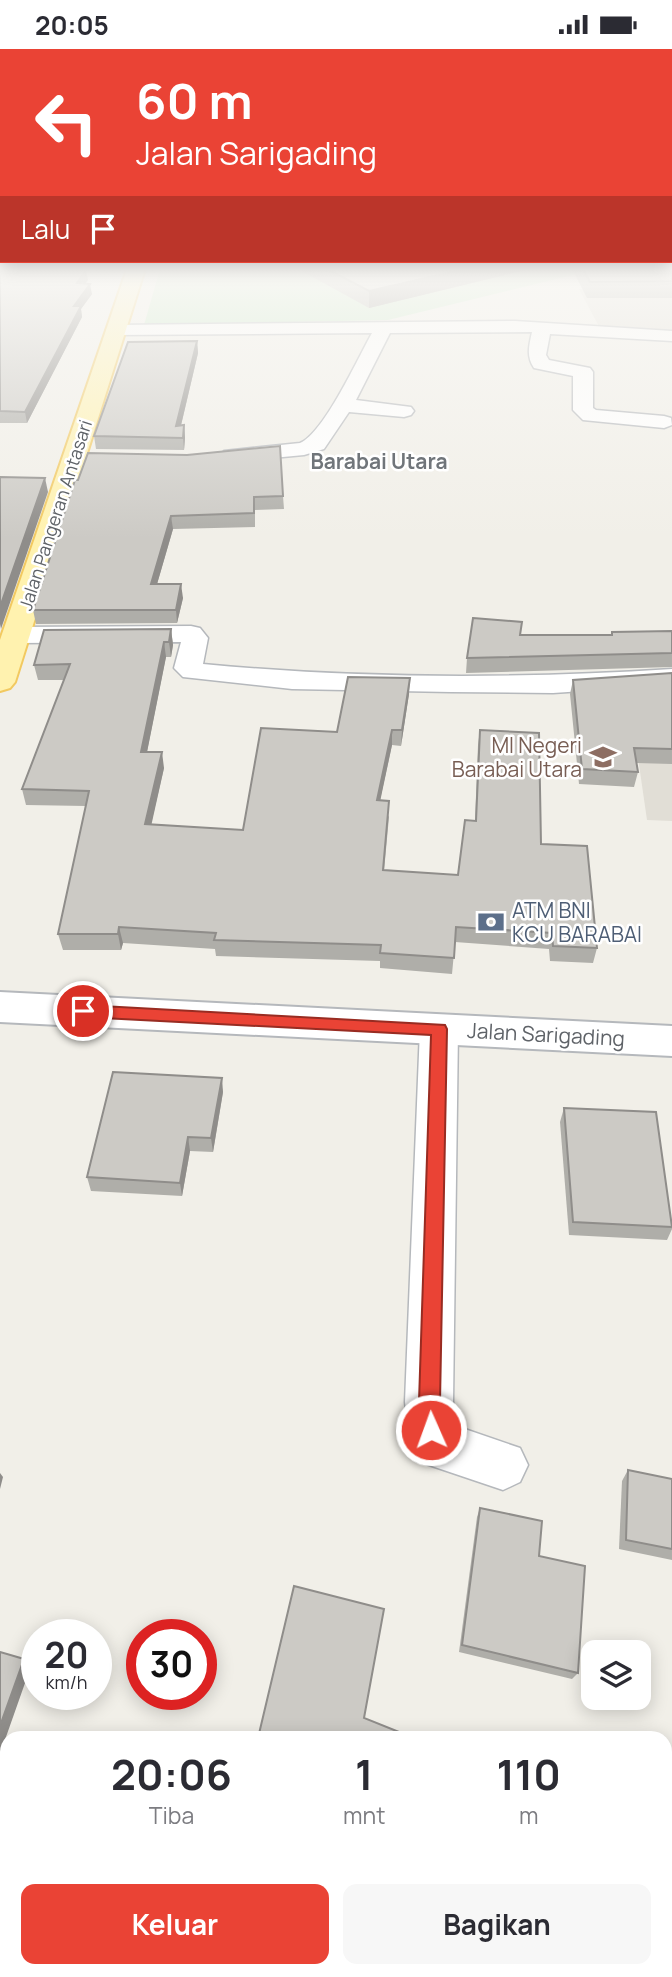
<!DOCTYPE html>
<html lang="id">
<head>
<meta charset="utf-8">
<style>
	:root { --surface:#fff; --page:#f7f7f7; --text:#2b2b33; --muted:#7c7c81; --accent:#ea4335 }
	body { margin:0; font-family:Manrope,sans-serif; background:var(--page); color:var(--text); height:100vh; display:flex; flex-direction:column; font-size:26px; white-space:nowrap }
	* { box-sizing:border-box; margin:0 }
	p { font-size:23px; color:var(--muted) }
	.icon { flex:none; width:38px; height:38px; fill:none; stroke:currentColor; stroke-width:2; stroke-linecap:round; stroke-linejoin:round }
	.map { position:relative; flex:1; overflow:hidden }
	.details { position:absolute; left:0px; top:1682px; width:672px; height:247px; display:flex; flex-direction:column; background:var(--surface); border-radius:21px 21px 0 0; box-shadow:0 4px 18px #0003 }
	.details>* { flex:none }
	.banner { position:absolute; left:0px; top:0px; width:672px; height:214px; box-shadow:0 4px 18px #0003; background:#ea4335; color:#fff; overflow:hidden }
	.buttons { position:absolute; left:581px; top:1591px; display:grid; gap:14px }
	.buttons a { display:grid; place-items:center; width:70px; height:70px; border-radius:14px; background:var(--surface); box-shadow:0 4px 18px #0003; font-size:35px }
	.speed { position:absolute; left:21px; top:1570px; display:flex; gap:14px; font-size:35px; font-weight:700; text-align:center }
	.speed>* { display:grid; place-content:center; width:91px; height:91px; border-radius:50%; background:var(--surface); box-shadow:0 4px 18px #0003; line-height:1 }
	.speed small { font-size:18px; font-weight:400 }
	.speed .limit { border:10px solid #d22; background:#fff; color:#111 }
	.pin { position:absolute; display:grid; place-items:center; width:60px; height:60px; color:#fff; margin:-30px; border:4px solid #fff; border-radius:50%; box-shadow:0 2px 7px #0007 }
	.me { position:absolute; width:77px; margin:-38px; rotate:358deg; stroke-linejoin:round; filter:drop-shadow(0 0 5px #0008) }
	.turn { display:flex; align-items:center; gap:24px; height:147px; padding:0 21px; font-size:32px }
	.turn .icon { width:91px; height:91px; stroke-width:2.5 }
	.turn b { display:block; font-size:49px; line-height:60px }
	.then { display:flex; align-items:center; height:66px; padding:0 21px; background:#0003; gap:14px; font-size:26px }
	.eta { display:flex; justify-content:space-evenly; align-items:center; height:119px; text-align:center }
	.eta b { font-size:42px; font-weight:700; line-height:49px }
	.primary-button { display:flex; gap:14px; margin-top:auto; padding:14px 21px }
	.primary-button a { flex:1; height:80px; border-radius:14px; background:var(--accent); color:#fff; font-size:28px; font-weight:700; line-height:80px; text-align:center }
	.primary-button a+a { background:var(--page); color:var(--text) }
	.status { display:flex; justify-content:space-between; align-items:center; height:49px; padding:0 35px; background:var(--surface); direction:ltr }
	.status svg { height:19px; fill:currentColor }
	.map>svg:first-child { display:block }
	.education { fill:#e1ded6 }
	.green { fill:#c5e8c5 }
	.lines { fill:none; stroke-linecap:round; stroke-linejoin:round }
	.minor-casing { stroke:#b5b8bc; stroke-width:3 }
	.tertiary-casing { stroke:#b5b8bc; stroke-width:4 }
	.primary-casing { stroke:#f2c960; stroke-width:4 }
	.minor { fill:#fff; fill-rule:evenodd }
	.tertiary { fill:#fff; fill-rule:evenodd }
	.primary { fill:#fff2af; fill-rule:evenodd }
	.wall { fill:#afaea9 }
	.shaded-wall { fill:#8f8d8a }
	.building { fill:#cccac5; stroke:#8f8d8a; stroke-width:2 }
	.route { fill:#ea4335; stroke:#982c22; stroke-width:2 }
	.labels { text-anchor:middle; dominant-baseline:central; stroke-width:5; stroke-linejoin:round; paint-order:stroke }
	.far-street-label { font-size:18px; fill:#5f6368; stroke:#fff }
	.far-quarter-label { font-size:21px; font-weight:bold; fill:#70757a; stroke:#fff }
	.education-label { font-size:21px; fill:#785e54; stroke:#fff; text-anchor:end }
	.service-label { font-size:21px; fill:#4e5e75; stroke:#fff; text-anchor:start }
	.street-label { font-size:21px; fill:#5f6368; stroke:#fff }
</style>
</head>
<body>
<div class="status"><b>20:05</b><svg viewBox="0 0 49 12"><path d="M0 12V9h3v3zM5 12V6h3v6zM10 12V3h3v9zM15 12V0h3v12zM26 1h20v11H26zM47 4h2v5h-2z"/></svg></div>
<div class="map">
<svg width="672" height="1928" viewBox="0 0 672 1928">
	<rect width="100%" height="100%" fill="#f1efe8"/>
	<g class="education">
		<polygon points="672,220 672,286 602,283 579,240 611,240"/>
		<polygon points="634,681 672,682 672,772 647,771"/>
	</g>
	<polygon class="green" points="160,220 578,220 577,225 388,271 144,276"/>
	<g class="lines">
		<defs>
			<g id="minor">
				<path d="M 515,272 L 672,282 L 672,292 L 550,285 L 546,306 L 549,311 L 590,319 L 593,323 L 593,359 L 596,361 L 664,367 L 671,369 L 672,376 L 664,379 L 583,371 L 573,361 L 573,327 L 534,319 C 526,307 529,297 532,283 L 390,284 L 356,351 L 411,358 L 414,362 L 411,366 L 404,368 L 349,363 L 324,400 L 304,406 L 232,413 L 224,412 L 221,407 L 224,402 L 300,394 C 324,384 358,309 372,284 L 115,286 L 106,281 L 115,276 Z"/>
				<path d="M 191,577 L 200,579 L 208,589 L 203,615 C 359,630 516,630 672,620 L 672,636 L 553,644 L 451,643 L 292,640 L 183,628 L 174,619 L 181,593 L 15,594 L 6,592 L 2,586 L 6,580 L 15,578 Z"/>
				<polygon points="439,966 452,970 458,980 453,1353 456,1377 520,1399 528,1416 520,1433 503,1441 417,1412 410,1395 405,1353 420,980 426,970"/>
			</g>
			<polygon id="tertiary" points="0,943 672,977 672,1007 0,973"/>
			<polygon id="primary" points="127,220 145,220 15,633 10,639 0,642 0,591"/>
		</defs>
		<use href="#minor" class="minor-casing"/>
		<use href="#tertiary" class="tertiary-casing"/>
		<use href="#primary" class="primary-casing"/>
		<use href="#minor" class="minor"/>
		<use href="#tertiary" class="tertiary"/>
		<use href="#primary" class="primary"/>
	</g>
	<g class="wall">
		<polygon points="0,220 88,231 85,234 92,245 81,260 82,268 27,374 0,374"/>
		<polygon points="298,220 530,220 369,259"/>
		<polygon points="572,220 672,220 672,249 587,249"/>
		<polygon points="197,292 198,304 181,376 184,376 185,389 184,401 96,400 94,387"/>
		<polygon points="187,406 283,447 284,460 255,461 255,478 173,480 157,535 183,549 177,574 36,575 33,561 78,431"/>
		<polygon points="171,580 173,596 171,608 166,608 147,703 164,719 151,775 243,781 337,683 409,645 401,697 392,696 380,751 389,768 384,822 458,826 475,772 478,696 480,681 597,899 593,914 550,912 549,900 455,893 452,925 380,919 380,912 216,907 215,900 123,894 121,901 63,901 58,885 86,757 26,756 22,740 64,631 38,631 34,616"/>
		<polygon points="672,582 672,618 466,624 467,609 611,586 612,583"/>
		<polygon points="672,624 672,715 636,714 638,723 634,738 579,735 570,645 573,631"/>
		<polygon points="223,1043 213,1103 190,1102 182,1147 91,1142 87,1128"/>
		<polygon points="564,1059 672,1172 672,1180 667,1191 569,1186 560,1073"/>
		<polygon points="628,1421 672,1430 672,1511 619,1500 622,1432"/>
		<polygon points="480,1459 539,1507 578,1624 572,1630 459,1603 477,1468"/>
	</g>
	<g class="shaded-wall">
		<polygon points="465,220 530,220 369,259 369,242"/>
		<polygon points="86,221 88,231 79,244 77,234"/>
		<polygon points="90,235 92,245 81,260 82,268 27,374 25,363 74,257"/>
		<polygon points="197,292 198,304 178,389 176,377"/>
		<polygon points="184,376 185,389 184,401 183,389"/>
		<polygon points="45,429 48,443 1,580 0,575 0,558"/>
		<polygon points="171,467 173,480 153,549 151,535"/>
		<polygon points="181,535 183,549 177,574 176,561"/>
		<polygon points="171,580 173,596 171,608 169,593"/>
		<polygon points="164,593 166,608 144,718 141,703"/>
		<polygon points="410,629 409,645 401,697 402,681"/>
		<polygon points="392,681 392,696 377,767 377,751"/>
		<polygon points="162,703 164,719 148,791 145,775"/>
		<polygon points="119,878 123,894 121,901 118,885"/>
		<polygon points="222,1029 223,1043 213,1103 211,1089"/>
		<polygon points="188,1088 190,1102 182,1147 180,1134"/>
		<polygon points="0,1424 3,1428 0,1440"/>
		<polygon points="24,1610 31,1617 0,1705 0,1677"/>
	</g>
	<g class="building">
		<polygon points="0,220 75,220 86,221 77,234 90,235 74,257 81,257 25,363 0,362"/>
		<polygon points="327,220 465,220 369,242"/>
		<polygon points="583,220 672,220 672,232 590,233"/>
		<polygon points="197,292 176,377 184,376 183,389 94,387 128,293"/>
		<polygon points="280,397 283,447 254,448 254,464 171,467 151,535 181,535 176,561 33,561 75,431 78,431 88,404 187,406"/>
		<polygon points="0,428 45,429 0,558"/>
		<polygon points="473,569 522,573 520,586 612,586 612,583 672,582 672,604 467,609"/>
		<polygon points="171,580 169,593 164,593 141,703 162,703 145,775 243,781 261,679 337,683 348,628 410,629 402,681 392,681 377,751 389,752 383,821 458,826 465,771 476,772 480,681 539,684 541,795 587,797 597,899 553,897 552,884 456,878 454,909 380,904 381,896 214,891 216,884 119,878 118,885 58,885 89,742 22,740 70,615 34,616 44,581"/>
		<polygon points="672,624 672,700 634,699 638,723 582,720 573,631"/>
		<polygon points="113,1023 222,1029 211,1089 188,1088 180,1134 87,1128"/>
		<polygon points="564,1059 656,1063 672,1178 573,1173"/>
		<polygon points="628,1421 672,1430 672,1500 626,1491"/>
		<polygon points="480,1459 542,1472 539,1507 585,1517 578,1624 462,1596"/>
		<polygon points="294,1537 384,1560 364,1669 414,1689 258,1689"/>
		<polygon points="0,1603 24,1610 0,1677"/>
	</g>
	<linearGradient id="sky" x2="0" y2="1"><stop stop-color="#8fc3f1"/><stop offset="0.45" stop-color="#f9f8f5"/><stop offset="1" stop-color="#f9f8f5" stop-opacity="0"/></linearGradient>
	<rect width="672" height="490" fill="url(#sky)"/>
	<polygon class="route" points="83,956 445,976 447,980 440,1353 441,1381 438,1388 431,1391 424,1388 419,1353 431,986 83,968 75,962"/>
	<defs>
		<symbol id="school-bare" viewBox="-9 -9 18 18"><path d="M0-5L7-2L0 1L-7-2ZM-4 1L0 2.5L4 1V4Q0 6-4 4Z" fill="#8d6e63" stroke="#fff" stroke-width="2.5" paint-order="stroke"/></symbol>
		<symbol id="bank-bare" viewBox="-9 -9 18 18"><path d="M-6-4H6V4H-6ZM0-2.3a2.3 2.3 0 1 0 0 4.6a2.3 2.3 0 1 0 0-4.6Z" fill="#5c6f8a" stroke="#fff" stroke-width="2.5" paint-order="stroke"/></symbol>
	</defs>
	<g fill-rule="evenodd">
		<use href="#school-bare" x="584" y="689" width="38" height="38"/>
		<use href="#bank-bare" x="472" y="854" width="38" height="38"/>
	</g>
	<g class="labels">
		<g class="far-street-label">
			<text transform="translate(55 466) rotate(-72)">Jalan Pangeran Antasari</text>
		</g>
		<g class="far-quarter-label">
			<text x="379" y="412">Barabai Utara</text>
		</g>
		<g class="education-label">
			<text x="582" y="696">MI Negeri<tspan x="582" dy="24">Barabai Utara</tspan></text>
		</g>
		<g class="service-label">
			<text x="512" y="861">ATM BNI<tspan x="512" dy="24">KCU BARABAI</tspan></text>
		</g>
		<g class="street-label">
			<text transform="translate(546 985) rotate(3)">Jalan Sarigading</text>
		</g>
	</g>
</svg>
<div class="buttons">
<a><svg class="icon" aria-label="layers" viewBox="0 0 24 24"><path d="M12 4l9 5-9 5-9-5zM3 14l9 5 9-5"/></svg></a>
</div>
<div class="speed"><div>20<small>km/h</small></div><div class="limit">30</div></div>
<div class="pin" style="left:83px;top:962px;background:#d93025"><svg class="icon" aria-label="arrive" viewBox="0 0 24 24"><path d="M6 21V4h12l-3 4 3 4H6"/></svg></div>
<svg class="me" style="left:431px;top:1381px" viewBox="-20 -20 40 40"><circle r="17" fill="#ea4335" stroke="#fff" stroke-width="3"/><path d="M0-11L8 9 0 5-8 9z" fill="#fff"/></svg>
<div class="banner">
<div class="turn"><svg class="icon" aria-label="left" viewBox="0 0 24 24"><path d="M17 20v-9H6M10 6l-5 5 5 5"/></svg><div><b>60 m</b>Jalan Sarigading</div></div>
<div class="then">Lalu<svg class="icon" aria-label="arrive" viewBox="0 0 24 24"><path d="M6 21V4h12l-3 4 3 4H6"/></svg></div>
</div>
<section class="details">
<div class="eta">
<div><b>20:06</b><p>Tiba</p></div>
<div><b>1</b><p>mnt</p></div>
<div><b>110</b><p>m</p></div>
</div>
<div class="primary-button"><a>Keluar</a><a>Bagikan</a></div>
</section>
</div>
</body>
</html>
